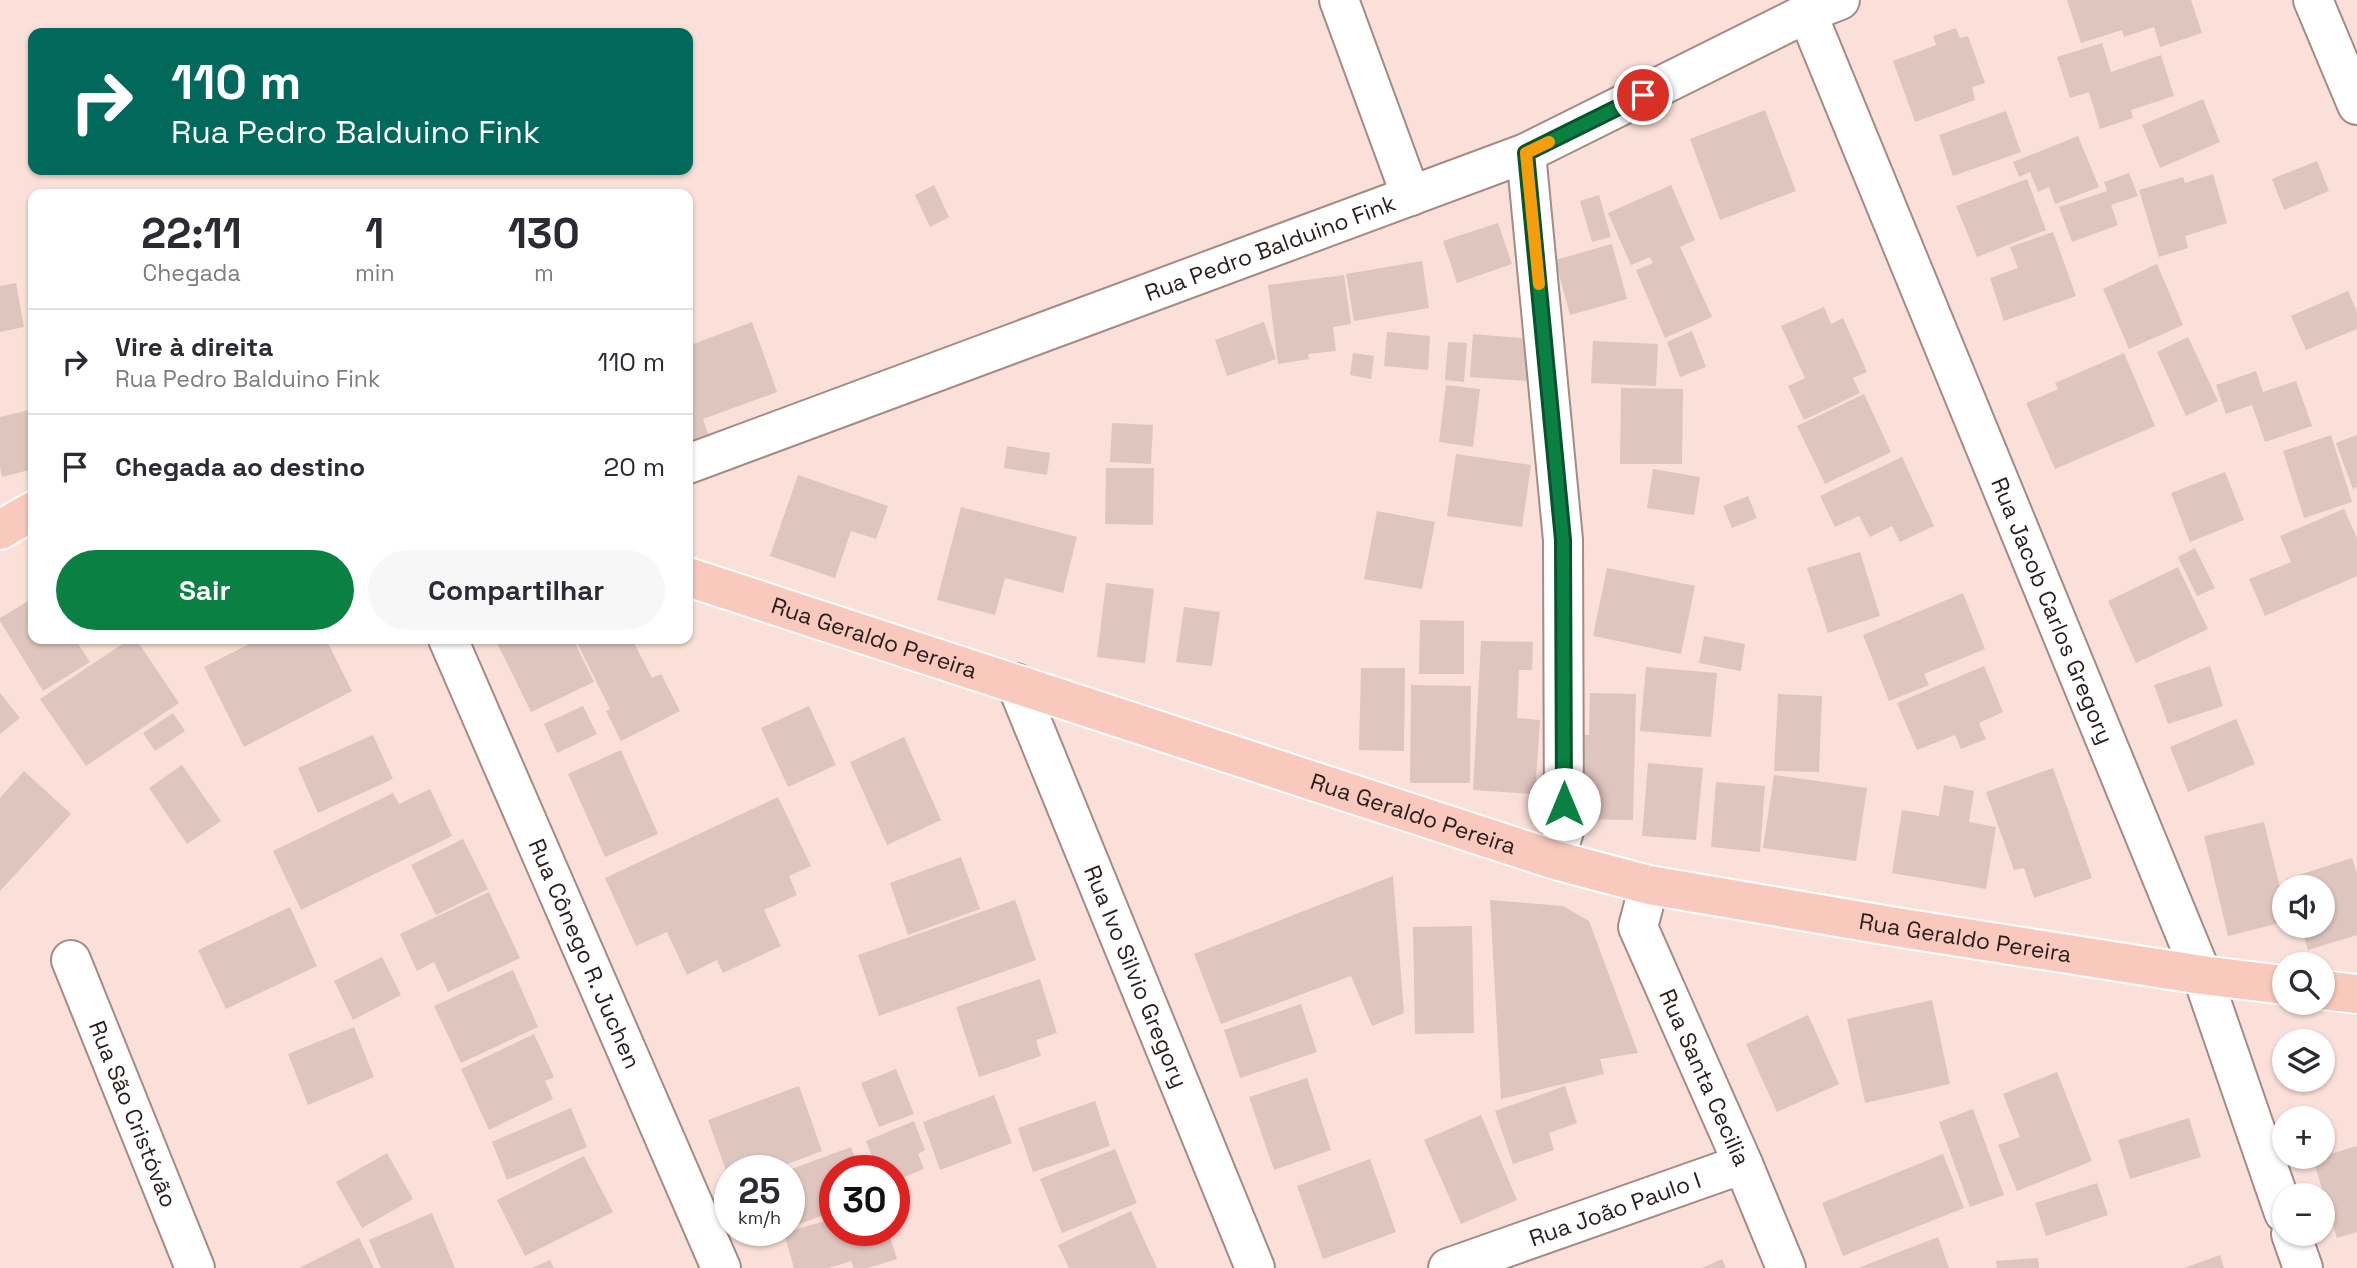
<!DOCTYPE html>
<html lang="pt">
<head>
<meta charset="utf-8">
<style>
	:root { --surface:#fff; --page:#f7f7f7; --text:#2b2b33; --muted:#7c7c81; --line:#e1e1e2; --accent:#0b8043 }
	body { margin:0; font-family:"Space Grotesk",sans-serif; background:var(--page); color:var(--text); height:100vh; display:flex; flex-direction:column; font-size:26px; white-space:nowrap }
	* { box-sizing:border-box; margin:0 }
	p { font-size:23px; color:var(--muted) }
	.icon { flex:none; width:38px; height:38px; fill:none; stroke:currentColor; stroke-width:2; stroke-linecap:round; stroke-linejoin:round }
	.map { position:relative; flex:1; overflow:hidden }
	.panel { position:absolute; left:28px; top:189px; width:665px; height:455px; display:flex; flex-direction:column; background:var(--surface); border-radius:14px; box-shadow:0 2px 5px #0004 }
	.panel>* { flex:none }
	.guide { position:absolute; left:28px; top:28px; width:665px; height:147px; border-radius:14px; box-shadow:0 2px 5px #0004; background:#00695c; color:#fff; overflow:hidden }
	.buttons { position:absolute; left:2272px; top:875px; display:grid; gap:14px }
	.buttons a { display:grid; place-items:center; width:63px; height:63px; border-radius:50%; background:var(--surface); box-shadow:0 2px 5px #0004; font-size:35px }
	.speed { position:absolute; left:714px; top:1155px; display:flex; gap:14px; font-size:35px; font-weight:700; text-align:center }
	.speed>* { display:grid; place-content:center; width:91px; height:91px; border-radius:50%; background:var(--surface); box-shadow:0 2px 5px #0004; line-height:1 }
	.speed small { font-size:18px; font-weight:400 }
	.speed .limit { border:10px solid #d22; background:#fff; color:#111 }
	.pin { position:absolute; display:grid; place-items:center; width:60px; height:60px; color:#fff; margin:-30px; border:4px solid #fff; border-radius:50%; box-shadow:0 2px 7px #0007 }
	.me { position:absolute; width:77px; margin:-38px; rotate:0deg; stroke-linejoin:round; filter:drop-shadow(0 0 5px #0008) }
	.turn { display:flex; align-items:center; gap:24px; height:147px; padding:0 28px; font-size:32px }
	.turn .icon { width:91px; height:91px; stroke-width:2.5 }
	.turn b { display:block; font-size:49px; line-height:60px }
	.eta { display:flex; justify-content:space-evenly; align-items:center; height:119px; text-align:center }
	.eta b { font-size:42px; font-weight:800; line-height:49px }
	.primary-button { display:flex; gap:14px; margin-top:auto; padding:14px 28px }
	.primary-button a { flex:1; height:80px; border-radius:42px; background:var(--accent); color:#fff; font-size:28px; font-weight:800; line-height:80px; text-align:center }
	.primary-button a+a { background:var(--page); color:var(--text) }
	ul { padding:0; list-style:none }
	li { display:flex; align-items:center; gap:21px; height:105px; padding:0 28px; border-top:2px solid var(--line) }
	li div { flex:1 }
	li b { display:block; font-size:26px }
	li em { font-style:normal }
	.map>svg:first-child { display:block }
	.building { fill:#dec5be }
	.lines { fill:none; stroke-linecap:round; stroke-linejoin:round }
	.minor-casing { stroke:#a38b86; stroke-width:42 }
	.major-casing { stroke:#fff; stroke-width:42 }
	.minor { stroke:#fff; stroke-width:38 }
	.major { stroke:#f9c9be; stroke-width:38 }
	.route-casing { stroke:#07532c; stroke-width:18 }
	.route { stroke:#0b8043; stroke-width:12 }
	.slow { stroke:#f59e0b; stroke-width:12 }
	.labels { text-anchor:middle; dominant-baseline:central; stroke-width:6; stroke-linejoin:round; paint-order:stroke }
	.street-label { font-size:23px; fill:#281e1c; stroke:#fff }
</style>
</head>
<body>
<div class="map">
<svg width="2357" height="1268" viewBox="0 0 2357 1268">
	<rect width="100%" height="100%" fill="#fae0d9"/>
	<g class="building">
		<polygon points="2067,0 2191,0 2202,33 2160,47 2154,27 2124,37 2122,30 2081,43"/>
		<polygon points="1956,28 1960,38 1968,36 1985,83 1972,87 1975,100 1915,122 1893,61 1936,45 1933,36"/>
		<polygon points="2102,43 2111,72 2161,55 2174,96 2131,110 2133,118 2100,129 2089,92 2070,98 2057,57"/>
		<polygon points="2203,99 2220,142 2160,168 2142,125"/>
		<polygon points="1765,110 1796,191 1720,220 1690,139"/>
		<polygon points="2006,111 2021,152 1953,176 1939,135"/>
		<polygon points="2078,136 2099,187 2055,204 2049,187 2038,192 2030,172 2019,177 2013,162"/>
		<polygon points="2317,161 2329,191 2284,210 2272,179"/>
		<polygon points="2129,173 2138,196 2111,205 2118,225 2072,242 2059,207 2107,191 2104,182"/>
		<polygon points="2213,174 2227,223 2185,236 2188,248 2159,257 2139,190 2183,177 2185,183"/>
		<polygon points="2027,179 2046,230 1977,257 1956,206"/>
		<polygon points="934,185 949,217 930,227 915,195"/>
		<polygon points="1671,185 1695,240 1680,247 1712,317 1665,338 1636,270 1653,263 1650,257 1631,265 1608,213"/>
		<polygon points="1599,195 1611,237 1592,242 1580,201"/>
		<polygon points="1498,223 1512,264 1457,283 1443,241"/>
		<polygon points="2053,232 2076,296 2004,321 1990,278 2018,268 2010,247"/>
		<polygon points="1612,244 1627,299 1570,315 1555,260"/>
		<polygon points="1422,261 1429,308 1354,321 1346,274"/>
		<polygon points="2157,264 2183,325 2129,349 2103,289"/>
		<polygon points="1344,275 1351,324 1333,327 1336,351 1308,354 1309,359 1278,364 1268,285"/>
		<polygon points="16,283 24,327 0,332 0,286"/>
		<polygon points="2348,291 2357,312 2357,329 2306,350 2291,316"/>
		<polygon points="1824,307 1831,324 1843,318 1867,372 1853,378 1860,393 1804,420 1788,386 1805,378 1781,326"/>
		<polygon points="752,322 777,392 703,419 710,440 688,449 688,346"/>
		<polygon points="1264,322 1276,359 1227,376 1215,340"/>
		<polygon points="1692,331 1706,367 1680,377 1667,342"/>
		<polygon points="1387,332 1430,336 1428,370 1384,366"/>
		<polygon points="1473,334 1531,339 1527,381 1470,377"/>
		<polygon points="2188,337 2218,401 2186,416 2157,352"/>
		<polygon points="1593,341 1658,344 1656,386 1591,383"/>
		<polygon points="1448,342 1467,343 1464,382 1445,380"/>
		<polygon points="1353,353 1374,356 1371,379 1350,375"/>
		<polygon points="2124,353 2155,426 2055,469 2026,403 2058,389 2055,383"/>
		<polygon points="2256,371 2263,392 2296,381 2312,426 2265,442 2252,405 2226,414 2216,385"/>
		<polygon points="1446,385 1480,389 1473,447 1439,442"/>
		<polygon points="1621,388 1683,389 1682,464 1620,464"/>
		<polygon points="1864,394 1891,452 1825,484 1797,426"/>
		<polygon points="33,409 33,469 2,477 0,467 0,417"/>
		<polygon points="1112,423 1153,425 1151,464 1110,462"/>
		<polygon points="2331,435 2352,502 2304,518 2283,451"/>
		<polygon points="2357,435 2357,487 2353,489 2336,443"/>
		<polygon points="1007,446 1050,453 1047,475 1004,468"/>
		<polygon points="1456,454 1531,465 1522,527 1447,516"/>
		<polygon points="1902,457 1934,526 1900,542 1892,526 1870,537 1859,516 1835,527 1820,496"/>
		<polygon points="1106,468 1154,468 1153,525 1105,524"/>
		<polygon points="1653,469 1700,477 1694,515 1647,508"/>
		<polygon points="2225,472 2244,520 2190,542 2171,493"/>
		<polygon points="798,475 888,506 876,539 851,531 835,578 770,556"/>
		<polygon points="1748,496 1757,518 1732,528 1723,506"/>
		<polygon points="961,507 1077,537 1063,593 1005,578 995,615 937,600"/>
		<polygon points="2344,509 2357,538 2357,576 2265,616 2249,579 2291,562 2280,536"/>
		<polygon points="1377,511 1435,522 1422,589 1364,579"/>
		<polygon points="2195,548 2215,588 2197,596 2178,557"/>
		<polygon points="1860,552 1880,616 1828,633 1807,568"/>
		<polygon points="2178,567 2208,629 2136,663 2108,601"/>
		<polygon points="1607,568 1695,586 1681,654 1593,636"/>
		<polygon points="1106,583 1154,589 1145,663 1097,657"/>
		<polygon points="1963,593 1985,649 1924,674 1929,685 1889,701 1863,635"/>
		<polygon points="33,598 33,639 75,639 90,662 43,691 0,621 0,618"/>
		<polygon points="1184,607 1220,612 1212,666 1176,662"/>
		<polygon points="1420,620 1464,621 1464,674 1419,674"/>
		<polygon points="1704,636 1745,644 1741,671 1699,663"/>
		<polygon points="130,639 136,639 179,703 86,766 40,699"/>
		<polygon points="259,639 326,639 352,691 244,747 204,667"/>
		<polygon points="495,639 573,639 594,682 531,712"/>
		<polygon points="575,639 632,639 652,678 661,674 680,711 621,741 606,711 610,709"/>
		<polygon points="1481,641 1533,642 1532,670 1519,670 1517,718 1540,720 1535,794 1473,790"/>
		<polygon points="1984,666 2003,712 1979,723 1986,739 1961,749 1955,735 1917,750 1897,703"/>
		<polygon points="2210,666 2223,706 2168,724 2154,685"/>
		<polygon points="1646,667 1717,673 1711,737 1640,731"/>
		<polygon points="1361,668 1405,668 1404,751 1359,750"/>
		<polygon points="1411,685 1471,686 1470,783 1410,783"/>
		<polygon points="0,693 20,718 0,734"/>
		<polygon points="1590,693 1636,694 1633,820 1570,819 1571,734 1589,735"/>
		<polygon points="1778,694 1822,696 1819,772 1774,771"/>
		<polygon points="583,706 597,734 557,753 544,724"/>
		<polygon points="809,706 836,765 788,787 761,728"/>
		<polygon points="173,713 185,731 155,751 143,733"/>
		<polygon points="2236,719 2255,764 2188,792 2170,747"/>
		<polygon points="373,735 393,779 318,813 298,768"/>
		<polygon points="904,737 941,820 887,845 850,762"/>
		<polygon points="621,750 658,834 605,857 568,774"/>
		<polygon points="1648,763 1703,768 1696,840 1642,836"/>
		<polygon points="182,765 221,821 187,844 149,788"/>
		<polygon points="2053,768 2092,878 2034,898 2024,868 2014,870 1986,792"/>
		<polygon points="24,771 71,814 0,891 0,798"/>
		<polygon points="1774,775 1867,788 1856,861 1763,848"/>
		<polygon points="1716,782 1765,786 1760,852 1711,847"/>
		<polygon points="1944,785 1974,791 1969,822 1996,827 1986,889 1892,873 1902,810 1939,816"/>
		<polygon points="430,789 452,836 301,910 273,851 393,793 399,804"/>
		<polygon points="778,797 811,866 789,876 797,895 764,910 781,946 723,973 717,960 687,975 667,932 636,946 605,878"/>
		<polygon points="2264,822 2284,904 2284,922 2228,936 2204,836"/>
		<polygon points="463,839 488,889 436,915 411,865"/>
		<polygon points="961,857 980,909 908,935 890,883"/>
		<polygon points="2352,858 2357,873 2357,935 2308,950 2300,926 2322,926 2322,887 2288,887 2286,879"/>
		<polygon points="1393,876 1404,1013 1372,1026 1351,976 1221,1024 1194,954"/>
		<polygon points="489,892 520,958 448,992 434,962 417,971 400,934"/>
		<polygon points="1015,900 1036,960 879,1016 858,955"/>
		<polygon points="1490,900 1563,906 1589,921 1638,1053 1600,1059 1604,1074 1501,1099"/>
		<polygon points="290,907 317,966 226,1009 198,950"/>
		<polygon points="1472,926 1474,1033 1415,1034 1413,927"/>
		<polygon points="382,957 401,995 353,1020 334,981"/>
		<polygon points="513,970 538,1027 461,1063 434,1006"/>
		<polygon points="1040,979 1057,1033 1036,1040 1041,1056 979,1077 956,1007"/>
		<polygon points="1932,1000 1950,1084 1865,1103 1847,1019"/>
		<polygon points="1301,1004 1317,1052 1240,1078 1224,1030"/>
		<polygon points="1808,1015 1839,1084 1777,1112 1746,1044"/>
		<polygon points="354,1027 374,1077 308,1105 288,1054"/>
		<polygon points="534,1034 554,1077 545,1081 553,1099 489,1130 461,1069"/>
		<polygon points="896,1069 914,1114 879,1127 861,1083"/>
		<polygon points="2057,1072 2092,1161 2017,1191 1998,1145 2020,1137 2003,1094"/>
		<polygon points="1307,1078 1331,1150 1274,1170 1249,1097"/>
		<polygon points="799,1086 822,1151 769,1171 730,1171 729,1179 708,1120"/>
		<polygon points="1565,1086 1577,1123 1549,1133 1554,1150 1513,1164 1495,1111"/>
		<polygon points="994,1095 1012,1143 940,1170 923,1122"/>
		<polygon points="1095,1101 1110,1146 1033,1172 1018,1128"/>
		<polygon points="571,1108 587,1147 507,1180 492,1142"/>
		<polygon points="1973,1109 2004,1195 1970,1207 1939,1122"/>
		<polygon points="1481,1115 1517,1200 1461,1224 1424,1140"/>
		<polygon points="2189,1118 2201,1157 2130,1179 2118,1140"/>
		<polygon points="914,1121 925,1150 918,1154 924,1169 894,1181 894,1171 878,1171 866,1141"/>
		<polygon points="2357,1146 2357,1232 2337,1238 2313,1159"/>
		<polygon points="851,1147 860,1171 835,1171 835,1211 789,1228 789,1170"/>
		<polygon points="1115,1149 1137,1203 1062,1233 1040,1179"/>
		<polygon points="387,1153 413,1199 362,1228 336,1182"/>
		<polygon points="1943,1154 1964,1208 1843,1256 1822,1203"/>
		<polygon points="584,1156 613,1212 525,1256 497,1200"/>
		<polygon points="1370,1159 1396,1232 1323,1259 1297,1186"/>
		<polygon points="2097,1183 2108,1215 2046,1236 2035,1203"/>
		<polygon points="1131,1211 1157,1268 1069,1268 1058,1245"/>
		<polygon points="432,1213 455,1268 381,1268 369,1240"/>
		<polygon points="835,1218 835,1230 869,1230 871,1236 888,1231 897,1259 868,1268 854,1268 851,1261 829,1268 794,1268 784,1233"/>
		<polygon points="1938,1237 1949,1268 1858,1268"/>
		<polygon points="359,1238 374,1268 299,1268"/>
		<polygon points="2220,1255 2224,1268 2184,1268"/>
		<polygon points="2038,1258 2039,1268 1997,1268 1996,1261"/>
		<polygon points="1722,1259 1726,1268 1702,1268"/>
		<polygon points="550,1260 554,1268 532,1268"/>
	</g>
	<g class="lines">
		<defs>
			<g id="minor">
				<polyline points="1339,0 1411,196"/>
				<polyline points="2313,0 2357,105"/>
				<path id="s1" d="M 1807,13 L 2202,975 L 2284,1213"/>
				<polyline points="1526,153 1563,540 1564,831 1555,860"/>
				<path id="s2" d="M 688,464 L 1526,153 L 1807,13 L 1840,0"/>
				<path id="s3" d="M 448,639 L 721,1268"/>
				<path id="s4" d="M 1016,683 L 1255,1268"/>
				<path id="s5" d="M 1649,885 L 1638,927 L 1743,1164 L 1786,1268"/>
				<path id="s6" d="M 71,960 L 195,1268"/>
				<polyline points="2291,1234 2303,1268"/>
				<path id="s7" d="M 1448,1268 L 1743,1164"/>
			</g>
			<g id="major">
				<polyline points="0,530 33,511"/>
				<path id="s8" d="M 688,577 L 1555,860 L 1649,885 L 1902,928 L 2202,975 L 2284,985"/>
				<polyline points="2322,990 2357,994"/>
			</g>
		</defs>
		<use href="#minor" class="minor-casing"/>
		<use href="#major" class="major-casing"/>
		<use href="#minor" class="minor"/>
		<use href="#major" class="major"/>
	</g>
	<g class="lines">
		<defs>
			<polyline id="route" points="1564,804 1563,540 1526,153 1643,95"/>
		</defs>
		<use href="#route" class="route-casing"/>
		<use href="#route" class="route"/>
		<polyline class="slow" points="1539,284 1526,153 1549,142"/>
	</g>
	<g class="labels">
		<g class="street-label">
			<text stroke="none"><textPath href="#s2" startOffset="621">Rua Pedro Balduino Fink</textPath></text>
			<text stroke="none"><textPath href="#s1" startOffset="646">Rua Jacob Carlos Gregory</textPath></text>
			<text stroke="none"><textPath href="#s8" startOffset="196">Rua Geraldo Pereira</textPath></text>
			<text stroke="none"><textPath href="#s8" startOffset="763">Rua Geraldo Pereira</textPath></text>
			<text stroke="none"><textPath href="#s8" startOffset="1330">Rua Geraldo Pereira</textPath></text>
			<text stroke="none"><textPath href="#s3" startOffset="343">Rua Cônego R. Juchen</textPath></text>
			<text stroke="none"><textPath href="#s4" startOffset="317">Rua Ivo Silvio Gregory</textPath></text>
			<text stroke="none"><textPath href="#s5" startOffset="208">Rua Santa Cecilia</textPath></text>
			<text stroke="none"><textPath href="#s6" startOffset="166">Rua São Cristóvão</textPath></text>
			<text stroke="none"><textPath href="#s7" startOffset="177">Rua João Paulo I</textPath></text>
		</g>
	</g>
</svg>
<div class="buttons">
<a><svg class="icon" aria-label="sound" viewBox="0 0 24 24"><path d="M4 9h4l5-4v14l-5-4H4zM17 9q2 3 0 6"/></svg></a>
<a><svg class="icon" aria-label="search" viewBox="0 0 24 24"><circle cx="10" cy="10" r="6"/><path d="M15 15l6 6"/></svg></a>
<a><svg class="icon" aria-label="layers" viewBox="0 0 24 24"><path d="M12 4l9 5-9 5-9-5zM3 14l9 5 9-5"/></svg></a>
<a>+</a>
<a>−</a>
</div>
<div class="speed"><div>25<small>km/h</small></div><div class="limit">30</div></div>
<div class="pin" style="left:1643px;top:95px;background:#d93025"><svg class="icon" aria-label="arrive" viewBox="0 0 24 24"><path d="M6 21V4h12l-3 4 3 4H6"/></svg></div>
<svg class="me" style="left:1564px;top:804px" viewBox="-20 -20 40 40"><circle r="19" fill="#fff"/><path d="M0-13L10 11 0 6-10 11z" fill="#0b8043"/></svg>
<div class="guide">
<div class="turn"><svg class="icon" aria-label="right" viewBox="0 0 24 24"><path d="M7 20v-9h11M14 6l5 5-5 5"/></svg><div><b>110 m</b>Rua Pedro Balduino Fink</div></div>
</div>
<section class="panel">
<div class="eta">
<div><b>22:11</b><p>Chegada</p></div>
<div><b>1</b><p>min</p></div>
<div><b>130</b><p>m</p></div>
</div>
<ul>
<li><svg class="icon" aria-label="right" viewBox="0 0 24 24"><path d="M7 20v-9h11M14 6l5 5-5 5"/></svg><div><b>Vire à direita</b><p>Rua Pedro Balduino Fink</p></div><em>110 m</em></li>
<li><svg class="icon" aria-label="arrive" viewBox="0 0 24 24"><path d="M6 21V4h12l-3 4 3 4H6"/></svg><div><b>Chegada ao destino</b></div><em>20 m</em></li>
</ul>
<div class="primary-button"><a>Sair</a><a>Compartilhar</a></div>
</section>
</div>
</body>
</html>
